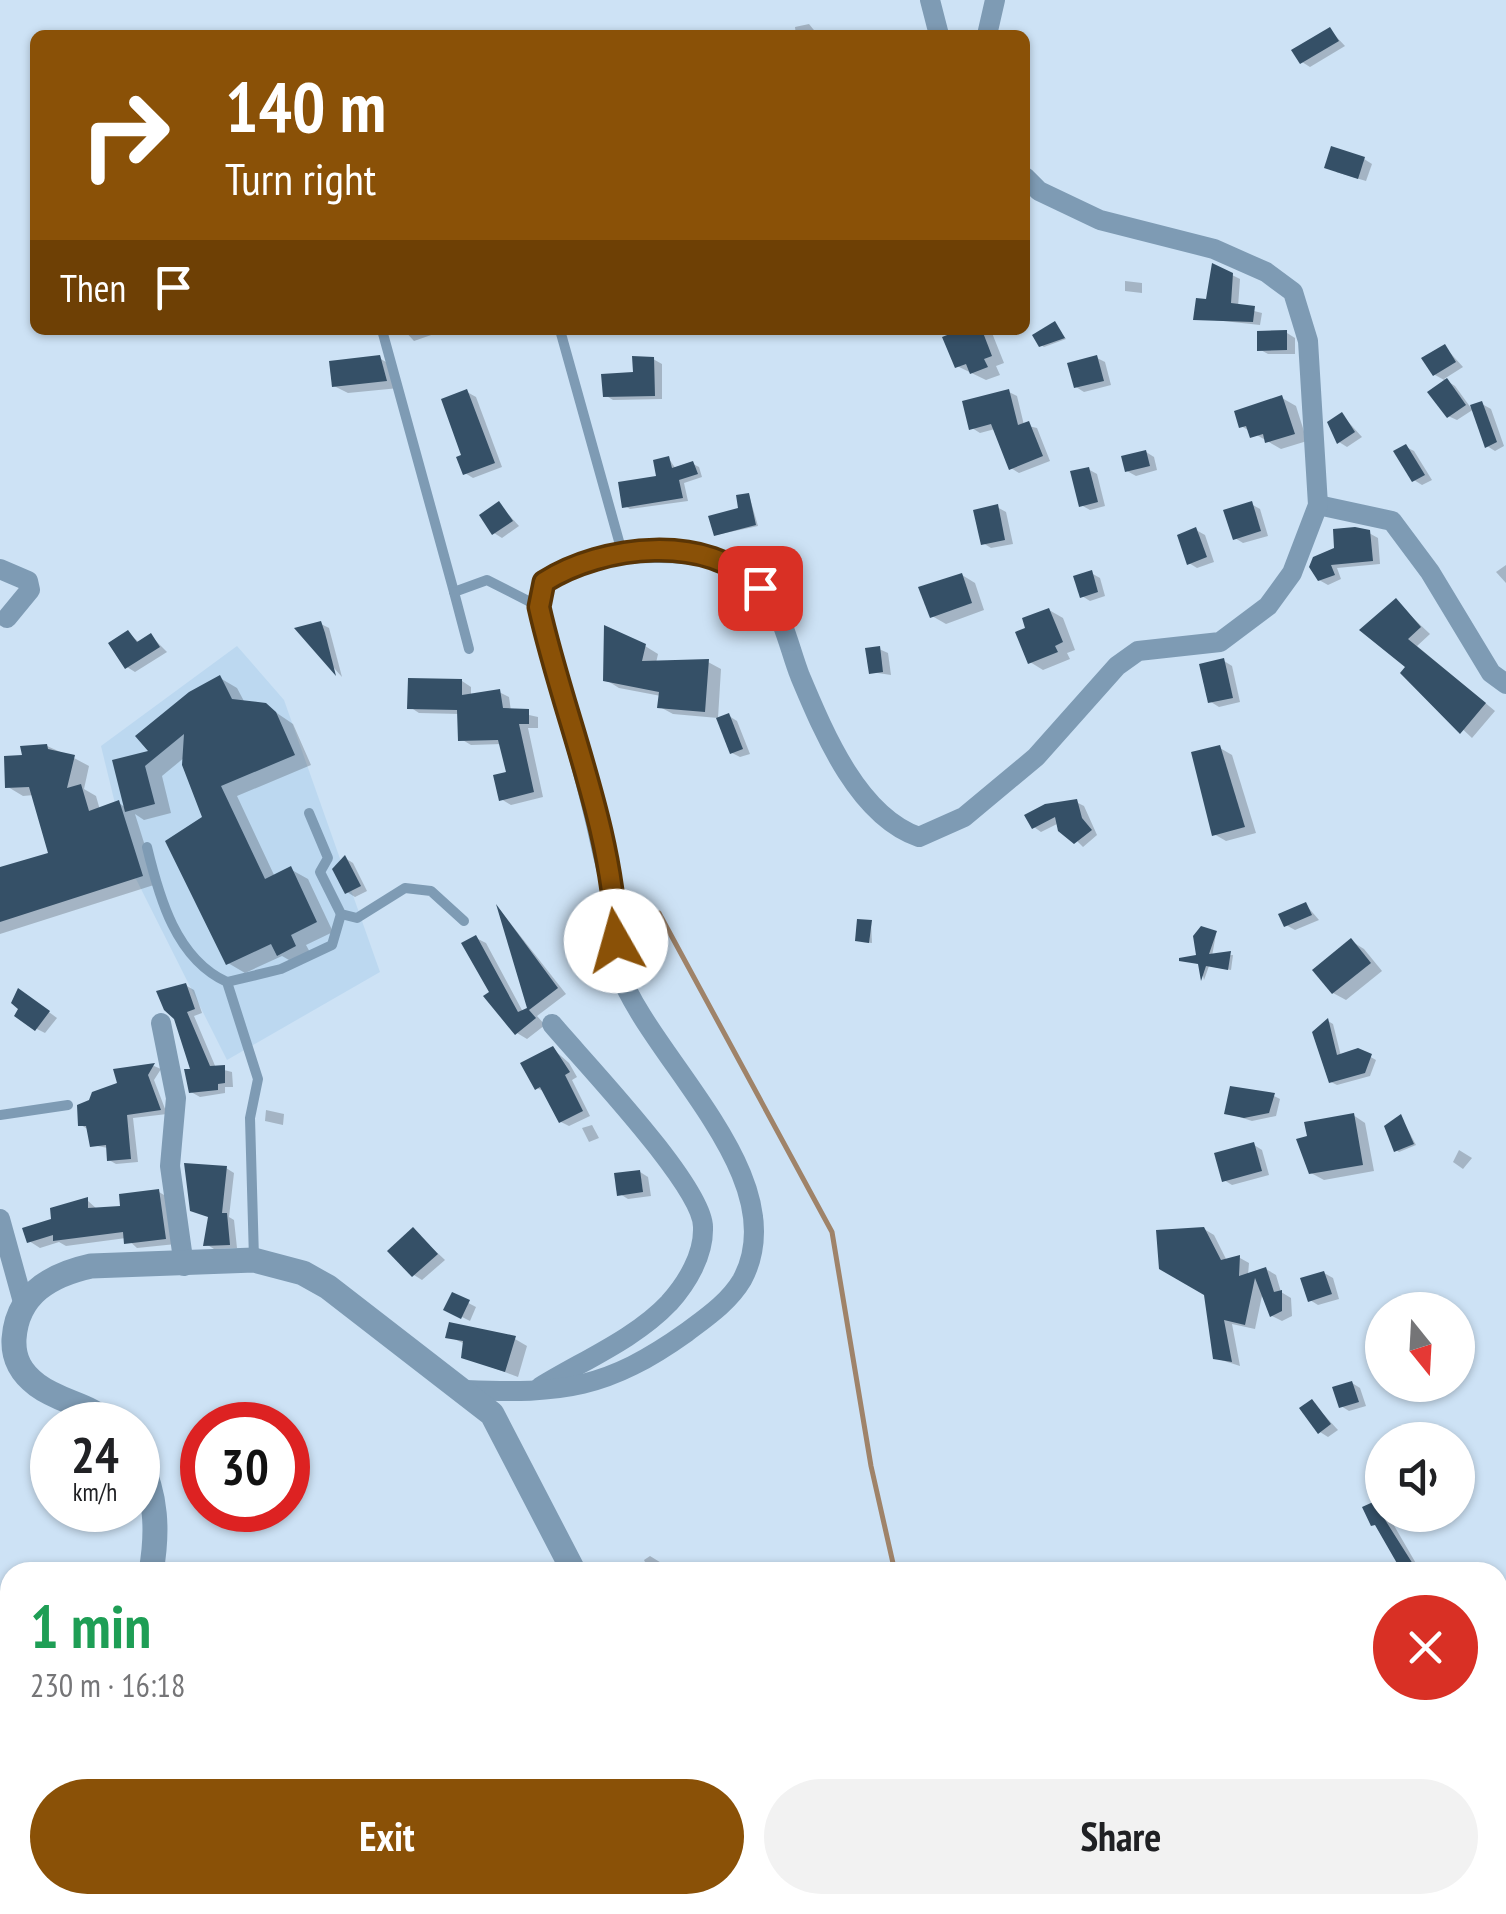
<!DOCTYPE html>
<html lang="en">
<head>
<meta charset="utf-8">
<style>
	:root { --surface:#fff; --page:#f2f2f2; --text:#202124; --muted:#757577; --accent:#8a5107 }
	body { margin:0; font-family:"PT Sans Narrow",sans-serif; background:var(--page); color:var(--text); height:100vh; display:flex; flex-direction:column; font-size:38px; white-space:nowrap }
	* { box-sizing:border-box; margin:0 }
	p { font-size:32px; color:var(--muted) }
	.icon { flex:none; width:55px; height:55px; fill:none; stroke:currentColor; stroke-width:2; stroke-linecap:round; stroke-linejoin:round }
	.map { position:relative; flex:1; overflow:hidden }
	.drawer { position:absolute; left:0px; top:1562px; width:1508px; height:352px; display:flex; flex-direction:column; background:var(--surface); border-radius:30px 30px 0 0; box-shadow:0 2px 8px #0004 }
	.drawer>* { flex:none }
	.hud { position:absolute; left:30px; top:30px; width:1000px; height:305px; border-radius:15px; box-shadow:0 2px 8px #0004; background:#8a5107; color:#fff; overflow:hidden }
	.needle { width:65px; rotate:162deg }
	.buttons { position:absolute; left:1365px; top:1292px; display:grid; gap:20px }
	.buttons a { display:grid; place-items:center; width:110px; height:110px; border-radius:50%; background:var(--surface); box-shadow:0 2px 8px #0004; font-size:50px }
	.speed { position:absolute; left:30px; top:1402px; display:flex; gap:20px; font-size:50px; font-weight:700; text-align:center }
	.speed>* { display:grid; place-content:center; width:130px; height:130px; border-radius:50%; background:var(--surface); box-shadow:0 2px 8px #0004; line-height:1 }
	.speed small { font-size:25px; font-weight:400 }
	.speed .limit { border:15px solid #d22; background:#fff; color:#111 }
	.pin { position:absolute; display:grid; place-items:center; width:85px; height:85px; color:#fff; margin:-42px; border-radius:20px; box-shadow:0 5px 15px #0006 }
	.me { position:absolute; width:110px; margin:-55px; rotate:353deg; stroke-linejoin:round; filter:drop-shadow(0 0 8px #0008) }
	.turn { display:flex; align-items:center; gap:35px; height:210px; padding:0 30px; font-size:45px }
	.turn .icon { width:130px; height:130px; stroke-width:2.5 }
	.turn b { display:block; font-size:70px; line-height:85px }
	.then { display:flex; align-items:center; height:95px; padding:0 30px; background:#0003; gap:20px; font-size:38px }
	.round { display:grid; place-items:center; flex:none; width:105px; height:105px; border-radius:52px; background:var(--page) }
	.head { display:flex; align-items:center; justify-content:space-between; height:170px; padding:0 30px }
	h1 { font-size:60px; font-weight:600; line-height:75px; color:#1e9e55 }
	.primary-button { display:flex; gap:20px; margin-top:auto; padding:20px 30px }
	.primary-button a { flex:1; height:115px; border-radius:60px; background:var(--accent); color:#fff; font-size:40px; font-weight:600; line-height:115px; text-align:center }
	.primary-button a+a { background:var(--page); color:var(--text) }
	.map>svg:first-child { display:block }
	.built { fill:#bcd8f0 }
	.shadow { fill:#0003 }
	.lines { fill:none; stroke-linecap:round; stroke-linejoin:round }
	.stream { stroke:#9f8369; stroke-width:5 }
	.building { fill:#355067 }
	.service { stroke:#7e9bb4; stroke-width:10 }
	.minor { stroke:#7e9bb4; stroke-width:20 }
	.tertiary { stroke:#7e9bb4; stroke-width:25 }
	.route-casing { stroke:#5a3505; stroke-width:25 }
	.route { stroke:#8a5107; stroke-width:18 }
</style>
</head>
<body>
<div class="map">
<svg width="1506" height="1914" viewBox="0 0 1506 1914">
	<rect width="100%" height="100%" fill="#cde2f5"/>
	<polygon class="built" points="237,646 284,700 380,972 227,1060 131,869 101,746"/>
	<g class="shadow">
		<polygon points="809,24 818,35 796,35 795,27"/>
		<polygon points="1330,30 1345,46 1310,67 1302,62"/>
		<polygon points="1364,159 1372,164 1366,181 1336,172"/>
		<polygon points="1232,275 1240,279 1238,307 1262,313 1260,325 1196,318"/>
		<polygon points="1125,281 1142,283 1142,293 1125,291"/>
		<polygon points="1055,324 1066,339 1044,347 1041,345"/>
		<polygon points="404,330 436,330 437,333 414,341"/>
		<polygon points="966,330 992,333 1004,363 996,366 1000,375 986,380 957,366"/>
		<polygon points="1287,333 1295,338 1295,354 1268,354 1259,349"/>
		<polygon points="1445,347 1463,367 1444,379 1455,386 1471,408 1482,404 1491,409 1504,446 1495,451 1487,446 1474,409 1457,420 1448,416 1446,381 1435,375"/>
		<polygon points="379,358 393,366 399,388 348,393 334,386"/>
		<polygon points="1097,358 1105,362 1111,385 1084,392 1076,387"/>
		<polygon points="653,359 662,364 662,399 613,400 605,395"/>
		<polygon points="467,392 476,397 502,467 473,478 465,473"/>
		<polygon points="1009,392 1017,396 1024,425 1037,428 1050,461 1019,473 1011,468 995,429 980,433 972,428"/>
		<polygon points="1282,398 1296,406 1307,441 1281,449 1241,426"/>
		<polygon points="1342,415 1362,437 1347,447 1339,442"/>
		<polygon points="1406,447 1414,451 1432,480 1422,485 1414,480"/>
		<polygon points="1146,452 1154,457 1157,470 1136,476 1127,471"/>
		<polygon points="669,459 676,469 693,464 699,467 702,477 684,483 688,501 630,509 625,506 659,478"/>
		<polygon points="1088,469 1097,474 1105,506 1090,510 1081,505"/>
		<polygon points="749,495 758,526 716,535 741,510"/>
		<polygon points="499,504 519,526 502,538 494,533"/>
		<polygon points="1251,504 1260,509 1268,536 1243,543 1235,538"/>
		<polygon points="997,507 1006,512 1013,544 991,548 983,543"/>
		<polygon points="1196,530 1205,535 1214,562 1197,568 1189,563"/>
		<polygon points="1369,533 1378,538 1380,564 1337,568 1341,579 1328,585 1319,580 1337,550"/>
		<polygon points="1506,565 1506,583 1496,572"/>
		<polygon points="1091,573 1100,578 1105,596 1090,601 1082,596"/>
		<polygon points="962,575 975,583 984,610 946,624 932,616"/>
		<polygon points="1396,602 1430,634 1417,646 1495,711 1472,738 1403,673 1408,667"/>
		<polygon points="1049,610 1063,618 1075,650 1067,653 1070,659 1043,670 1030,662"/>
		<polygon points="321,624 329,628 342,677 299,629"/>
		<polygon points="128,633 140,643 151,636 167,652 135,672 127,667"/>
		<polygon points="645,646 658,654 656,663 708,662 721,669 718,718 673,714 660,707 661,696 619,688 606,680"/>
		<polygon points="879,649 888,653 891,675 871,672"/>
		<polygon points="1224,661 1232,666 1240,702 1219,707 1211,702"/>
		<polygon points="220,678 237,688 245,703 265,705 293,724 311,765 237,796 275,877 290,869 308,879 333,932 306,945 312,956 296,964 282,956 245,973 228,963 206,818 185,757 162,776 171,813 144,820 135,814 157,884 0,934 0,870 51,855 34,795 23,796 8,787 25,757 47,746 74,758 89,766 84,789 96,796 100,810 119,803 126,808 115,762 152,752"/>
		<polygon points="462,681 471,687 471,696 499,692 509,697 511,711 538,717 538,728 528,728 543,797 511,805 501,799 508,774 502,744 471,745 461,739 460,714 419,713 410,707"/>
		<polygon points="729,716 737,721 750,754 740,757 732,753"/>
		<polygon points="1220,748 1232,755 1256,833 1226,841 1214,834"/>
		<polygon points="1076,802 1084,806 1097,835 1083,847 1059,823 1041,832 1034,827"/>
		<polygon points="345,858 353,863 367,891 355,897 347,892"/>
		<polygon points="1306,905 1319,920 1295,930 1286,925"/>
		<polygon points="500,910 566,994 537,1016 545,1025 527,1039 517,1033 492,992 476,938 486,943 523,1012 530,1009"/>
		<polygon points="871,922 872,943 861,942"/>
		<polygon points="1216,934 1212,956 1233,955 1231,970 1209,966 1204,980 1199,958"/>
		<polygon points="1351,941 1364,949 1382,971 1346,1000 1333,993"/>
		<polygon points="185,985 194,990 202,1013 194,1016 216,1068 232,1072 233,1087 225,1087 225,1093 200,1097 191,1092 193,1071 176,1018"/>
		<polygon points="27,996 57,1018 45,1033 37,1029"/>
		<polygon points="1328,1021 1333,1024 1341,1056 1358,1050 1376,1060 1370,1076 1337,1085 1331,1082"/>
		<polygon points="553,1049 569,1063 577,1077 572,1080 590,1116 569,1126 561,1122 547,1093 537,1088"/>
		<polygon points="154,1066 161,1069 154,1080 167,1114 133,1118 138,1162 116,1164 109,1160 108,1148 92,1145 89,1130 81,1125 120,1084 116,1071"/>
		<polygon points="1274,1096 1280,1099 1276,1116 1252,1121 1227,1113"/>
		<polygon points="266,1110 284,1114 283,1125 265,1121"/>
		<polygon points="1353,1115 1365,1123 1374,1171 1324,1180 1311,1173"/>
		<polygon points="1401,1117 1416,1145 1399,1152 1396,1150"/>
		<polygon points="592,1125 599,1138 589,1142 582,1128"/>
		<polygon points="1254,1145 1262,1150 1269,1175 1232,1185 1224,1180"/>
		<polygon points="1459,1150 1472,1158 1463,1169 1453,1162"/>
		<polygon points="226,1168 234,1173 229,1217 234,1220 237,1248 214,1249 206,1244 210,1218"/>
		<polygon points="640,1172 648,1177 651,1196 628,1199 620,1194"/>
		<polygon points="159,1192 169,1198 176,1244 137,1248 126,1238 66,1246 59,1242 40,1248 29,1241 87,1200 98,1210 123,1208"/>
		<polygon points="1204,1229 1214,1235 1227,1261 1240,1258 1249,1263 1248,1275 1266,1269 1276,1275 1281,1292 1291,1298 1292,1316 1282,1321 1272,1316 1263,1291 1255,1329 1232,1324 1240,1366 1215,1358"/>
		<polygon points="413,1230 445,1260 422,1280 414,1275"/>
		<polygon points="1324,1273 1333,1278 1339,1299 1318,1305 1310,1300"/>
		<polygon points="453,1295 476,1307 470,1321 446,1309"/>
		<polygon points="448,1336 515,1339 527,1346 518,1377 464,1357 465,1344"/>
		<polygon points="1352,1383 1360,1388 1366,1406 1349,1411 1341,1406"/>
		<polygon points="1312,1402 1338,1430 1328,1437 1320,1432"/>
		<polygon points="1382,1500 1382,1515 1399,1515 1400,1519 1392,1522 1421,1572 1391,1572 1403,1568 1366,1508"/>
		<polygon points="650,1556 663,1564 669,1572 650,1572 644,1560"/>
		<polygon points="1506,1879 1506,1911 1505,1911 1497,1905 1498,1882"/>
		<polygon points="61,1905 102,1905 111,1910 110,1914 60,1914"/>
		<polygon points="509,1905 560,1905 566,1908 565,1914 507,1914"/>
		<polygon points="912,1905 942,1905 938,1914 909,1914"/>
		<polygon points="1193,1905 1209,1914 1168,1914 1167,1913"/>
		<polygon points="1274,1905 1306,1905 1309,1914 1263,1914 1262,1908"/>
		<polygon points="1386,1905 1402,1905 1405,1914 1388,1914"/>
	</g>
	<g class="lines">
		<g class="stream">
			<polyline points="659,913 832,1232 871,1466 895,1572"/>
			<polyline points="1498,1837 1506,1829"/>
			<polyline points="969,1905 971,1914"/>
			<polyline points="1416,1914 1426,1905"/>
		</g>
	</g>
	<g class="building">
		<polygon points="1330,27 1339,41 1300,64 1291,50"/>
		<polygon points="1331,146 1365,157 1358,179 1324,168"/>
		<polygon points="1212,263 1233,273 1231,303 1255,306 1253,322 1193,320 1196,298 1206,299"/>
		<polygon points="1055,321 1065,338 1039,347 1032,335"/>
		<polygon points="960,330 982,330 992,356 984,359 988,367 970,374 966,364 955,368 942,337"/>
		<polygon points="1287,330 1287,350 1257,351 1257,331"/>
		<polygon points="1445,344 1456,362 1433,376 1421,358"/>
		<polygon points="380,355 387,381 332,387 329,361"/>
		<polygon points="1097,355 1104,381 1074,388 1067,363"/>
		<polygon points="632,356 654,357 655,396 603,397 601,374 633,372"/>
		<polygon points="1447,378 1466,405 1447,418 1427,392"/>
		<polygon points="467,389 495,463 463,475 456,457 461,455 441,399"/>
		<polygon points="1009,389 1018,425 1029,421 1043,456 1009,470 991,424 969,430 962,401"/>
		<polygon points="1282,395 1295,434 1265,443 1263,434 1250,438 1246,426 1239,428 1234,411"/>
		<polygon points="1482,401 1497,442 1485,448 1470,405"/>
		<polygon points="1342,412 1355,432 1337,444 1327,422"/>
		<polygon points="1406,444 1425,475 1412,482 1393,451"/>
		<polygon points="1146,450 1150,466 1125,472 1121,456"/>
		<polygon points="669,456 672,468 693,461 698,474 679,480 683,498 622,508 618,482 656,476 653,460"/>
		<polygon points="1089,467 1098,502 1079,507 1070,471"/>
		<polygon points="749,493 756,525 714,536 708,516 738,508 736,495"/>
		<polygon points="499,501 513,521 492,535 479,515"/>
		<polygon points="1252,501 1261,531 1233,540 1223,510"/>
		<polygon points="998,504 1005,540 981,545 973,510"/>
		<polygon points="1196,527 1207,557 1187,565 1177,535"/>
		<polygon points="1355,527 1370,530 1373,561 1331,565 1335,575 1318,581 1309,567 1313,557 1334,548 1333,529"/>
		<polygon points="1092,570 1098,592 1080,598 1073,576"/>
		<polygon points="962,573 972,603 930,618 918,587"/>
		<polygon points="1396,598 1421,627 1408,639 1486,703 1460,734 1400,673 1405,667 1359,630"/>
		<polygon points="1049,608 1063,642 1055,646 1058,652 1028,664 1015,632 1025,628 1022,618"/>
		<polygon points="321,621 325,633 336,676 294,628"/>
		<polygon points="604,625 646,644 642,661 709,659 705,712 657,708 659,692 603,681"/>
		<polygon points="128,630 137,642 151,633 160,647 125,669 108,643"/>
		<polygon points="880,646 883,672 869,674 865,648"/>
		<polygon points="1224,658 1233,698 1208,703 1199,664"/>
		<polygon points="220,675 232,699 266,703 276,712 295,755 221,786 265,879 291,866 317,922 291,935 296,946 277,956 271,944 226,965 165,841 202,817 182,765 184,734 145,766 155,804 125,812 112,760 148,751 135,736 189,692"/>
		<polygon points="408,678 462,679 462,695 500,689 503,708 529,709 529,724 519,724 534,792 499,801 493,775 506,772 498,740 458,741 457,710 407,709"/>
		<polygon points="729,713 743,749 730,754 716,718"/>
		<polygon points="47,744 48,749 75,755 67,788 81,784 89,811 119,800 143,876 0,922 0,867 48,853 29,787 5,788 4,756 22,755 20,746"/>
		<polygon points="1220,745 1245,827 1212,836 1191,752"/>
		<polygon points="1077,799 1082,818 1092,830 1074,844 1058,831 1055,817 1032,829 1024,815 1045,804"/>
		<polygon points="345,855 361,886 345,894 332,869"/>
		<polygon points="1306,902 1312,915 1284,927 1278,914"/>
		<polygon points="496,904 558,988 529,1010 536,1018 515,1035 483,996 489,992 461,943 476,935 518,1012 527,1008"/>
		<polygon points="857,919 872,920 869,943 855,941"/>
		<polygon points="1201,926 1217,931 1209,954 1231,951 1228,970 1206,966 1201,981 1198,964 1179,961 1179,958 1196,955 1193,936"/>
		<polygon points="1351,938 1371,963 1332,994 1312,970"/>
		<polygon points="186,983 195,1009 187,1012 210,1066 225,1065 225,1083 218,1084 218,1090 189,1093 184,1069 190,1069 174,1019 164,1010 156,991"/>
		<polygon points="18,988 50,1011 35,1031 14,1016 18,1009 11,1003"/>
		<polygon points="1328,1018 1337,1055 1358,1048 1372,1054 1365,1073 1329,1083 1312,1032"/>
		<polygon points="553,1046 570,1072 565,1075 583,1111 559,1123 540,1087 535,1090 520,1063"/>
		<polygon points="155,1063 148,1075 161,1110 127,1115 131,1159 107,1161 106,1145 90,1147 86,1126 78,1126 77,1105 89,1100 92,1092 117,1083 113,1069"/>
		<polygon points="1230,1086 1275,1093 1269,1113 1244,1118 1224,1114"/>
		<polygon points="1354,1113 1363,1165 1309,1174 1296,1139 1307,1136 1304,1122"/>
		<polygon points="1401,1114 1414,1144 1394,1152 1384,1126"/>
		<polygon points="1254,1142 1262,1171 1222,1182 1214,1153"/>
		<polygon points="184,1163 227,1166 222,1213 227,1213 230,1245 203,1246 208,1217 190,1211"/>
		<polygon points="640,1170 643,1192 617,1196 614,1173"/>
		<polygon points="159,1189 166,1239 124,1244 123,1232 53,1241 53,1235 27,1243 22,1228 51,1219 50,1208 88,1197 88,1208 120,1206 119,1194"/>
		<polygon points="413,1227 438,1254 412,1277 387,1251"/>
		<polygon points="1204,1227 1221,1260 1240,1255 1239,1276 1266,1267 1274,1292 1282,1290 1282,1311 1270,1317 1255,1278 1245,1325 1224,1320 1232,1362 1213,1359 1204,1295 1159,1269 1156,1230"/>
		<polygon points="1324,1271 1332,1294 1308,1302 1300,1278"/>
		<polygon points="452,1292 470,1300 461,1319 443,1310"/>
		<polygon points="449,1322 516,1336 505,1372 461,1358 463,1341 445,1338"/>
		<polygon points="1352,1381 1359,1402 1339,1408 1332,1387"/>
		<polygon points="1312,1399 1331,1424 1318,1434 1299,1408"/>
		<polygon points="1382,1498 1382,1515 1418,1572 1402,1572 1375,1525 1371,1526 1362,1507"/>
	</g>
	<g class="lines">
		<g class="service">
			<polyline points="382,330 454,592 487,580 538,606"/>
			<polyline points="560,330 622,552"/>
			<polyline points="454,592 469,649"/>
			<polyline points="309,813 328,858 320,872 341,914 357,918 405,888 431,891 464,921"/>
			<path d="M 147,847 C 159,897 176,959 227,982 L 258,1079 L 250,1118 L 254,1259"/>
			<polyline points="227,982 281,969 332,945 341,914"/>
			<polyline points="0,1115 68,1105"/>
		</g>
		<g class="minor">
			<polyline points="930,0 939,35"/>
			<polyline points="987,35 995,0"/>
			<polyline points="1318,505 1392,521 1430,572 1491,673 1506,684"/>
			<polyline points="0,569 28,581 30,590 7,618"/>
			<polyline points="161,1023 176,1098 170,1166 184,1266"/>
			<polyline points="0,1219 23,1302"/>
			<path d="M 540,1387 C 582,1361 635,1339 669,1303 C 687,1283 704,1255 703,1227 C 703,1186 583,1061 552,1024"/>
			<path d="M 466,1390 C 563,1394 607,1389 687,1332 C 707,1317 729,1302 742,1280 C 797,1178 649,1058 618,969 C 613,953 618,933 616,916 C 613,891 605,866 600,842 C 583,762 557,686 539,607 L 544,583 C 580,559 618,552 661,553 C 688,553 717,557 742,570 C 779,590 786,640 800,676 C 824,733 858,816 919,837 L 964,817 L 1036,757 L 1117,666 L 1138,651 L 1220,642 L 1268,606 L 1292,573 L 1318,505 L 1308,341 L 1293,292 L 1266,272 L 1214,249 L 1100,220 L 1039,191 L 1025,177"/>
			<polyline points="575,1905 577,1914"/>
		</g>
		<g class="tertiary">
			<path d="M 111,1425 C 90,1404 61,1403 37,1385 C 21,1373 13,1359 14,1339 C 17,1294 50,1275 91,1266 L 254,1260 L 303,1273 L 328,1287 L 492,1414 L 574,1572"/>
			<path d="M 138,1458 C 157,1495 158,1532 151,1572"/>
			<polyline points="0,1719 10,1722"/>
			<polyline points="781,1905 786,1914"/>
		</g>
	</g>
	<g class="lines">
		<defs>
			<path id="route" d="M 616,941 C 614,830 563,715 539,607 L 544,582 C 602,545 709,532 760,588"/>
		</defs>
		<use href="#route" class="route-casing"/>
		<use href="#route" class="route"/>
	</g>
</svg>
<div class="buttons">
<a><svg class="needle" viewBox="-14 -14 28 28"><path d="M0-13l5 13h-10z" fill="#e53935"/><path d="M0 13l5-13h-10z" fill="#757577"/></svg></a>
<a><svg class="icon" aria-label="sound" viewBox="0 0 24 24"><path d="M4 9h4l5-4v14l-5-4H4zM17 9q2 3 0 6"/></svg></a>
</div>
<div class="speed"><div>24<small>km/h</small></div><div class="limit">30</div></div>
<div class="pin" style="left:760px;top:588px;background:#d93025"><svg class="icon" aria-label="arrive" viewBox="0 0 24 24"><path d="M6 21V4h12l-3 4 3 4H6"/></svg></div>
<svg class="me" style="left:616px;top:941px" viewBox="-20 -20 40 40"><circle r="19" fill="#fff"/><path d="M0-13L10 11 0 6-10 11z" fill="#8a5107"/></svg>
<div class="hud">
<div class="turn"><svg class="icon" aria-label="right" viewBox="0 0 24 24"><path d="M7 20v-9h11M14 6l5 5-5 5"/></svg><div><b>140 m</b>Turn right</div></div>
<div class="then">Then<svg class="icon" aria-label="arrive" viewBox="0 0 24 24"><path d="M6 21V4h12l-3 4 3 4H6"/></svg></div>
</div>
<section class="drawer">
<div class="head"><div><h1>1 min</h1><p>230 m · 16:18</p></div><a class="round" style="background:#d93025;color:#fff"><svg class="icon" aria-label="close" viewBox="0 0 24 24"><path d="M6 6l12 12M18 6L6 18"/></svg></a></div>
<div class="primary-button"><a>Exit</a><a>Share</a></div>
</section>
</div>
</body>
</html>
